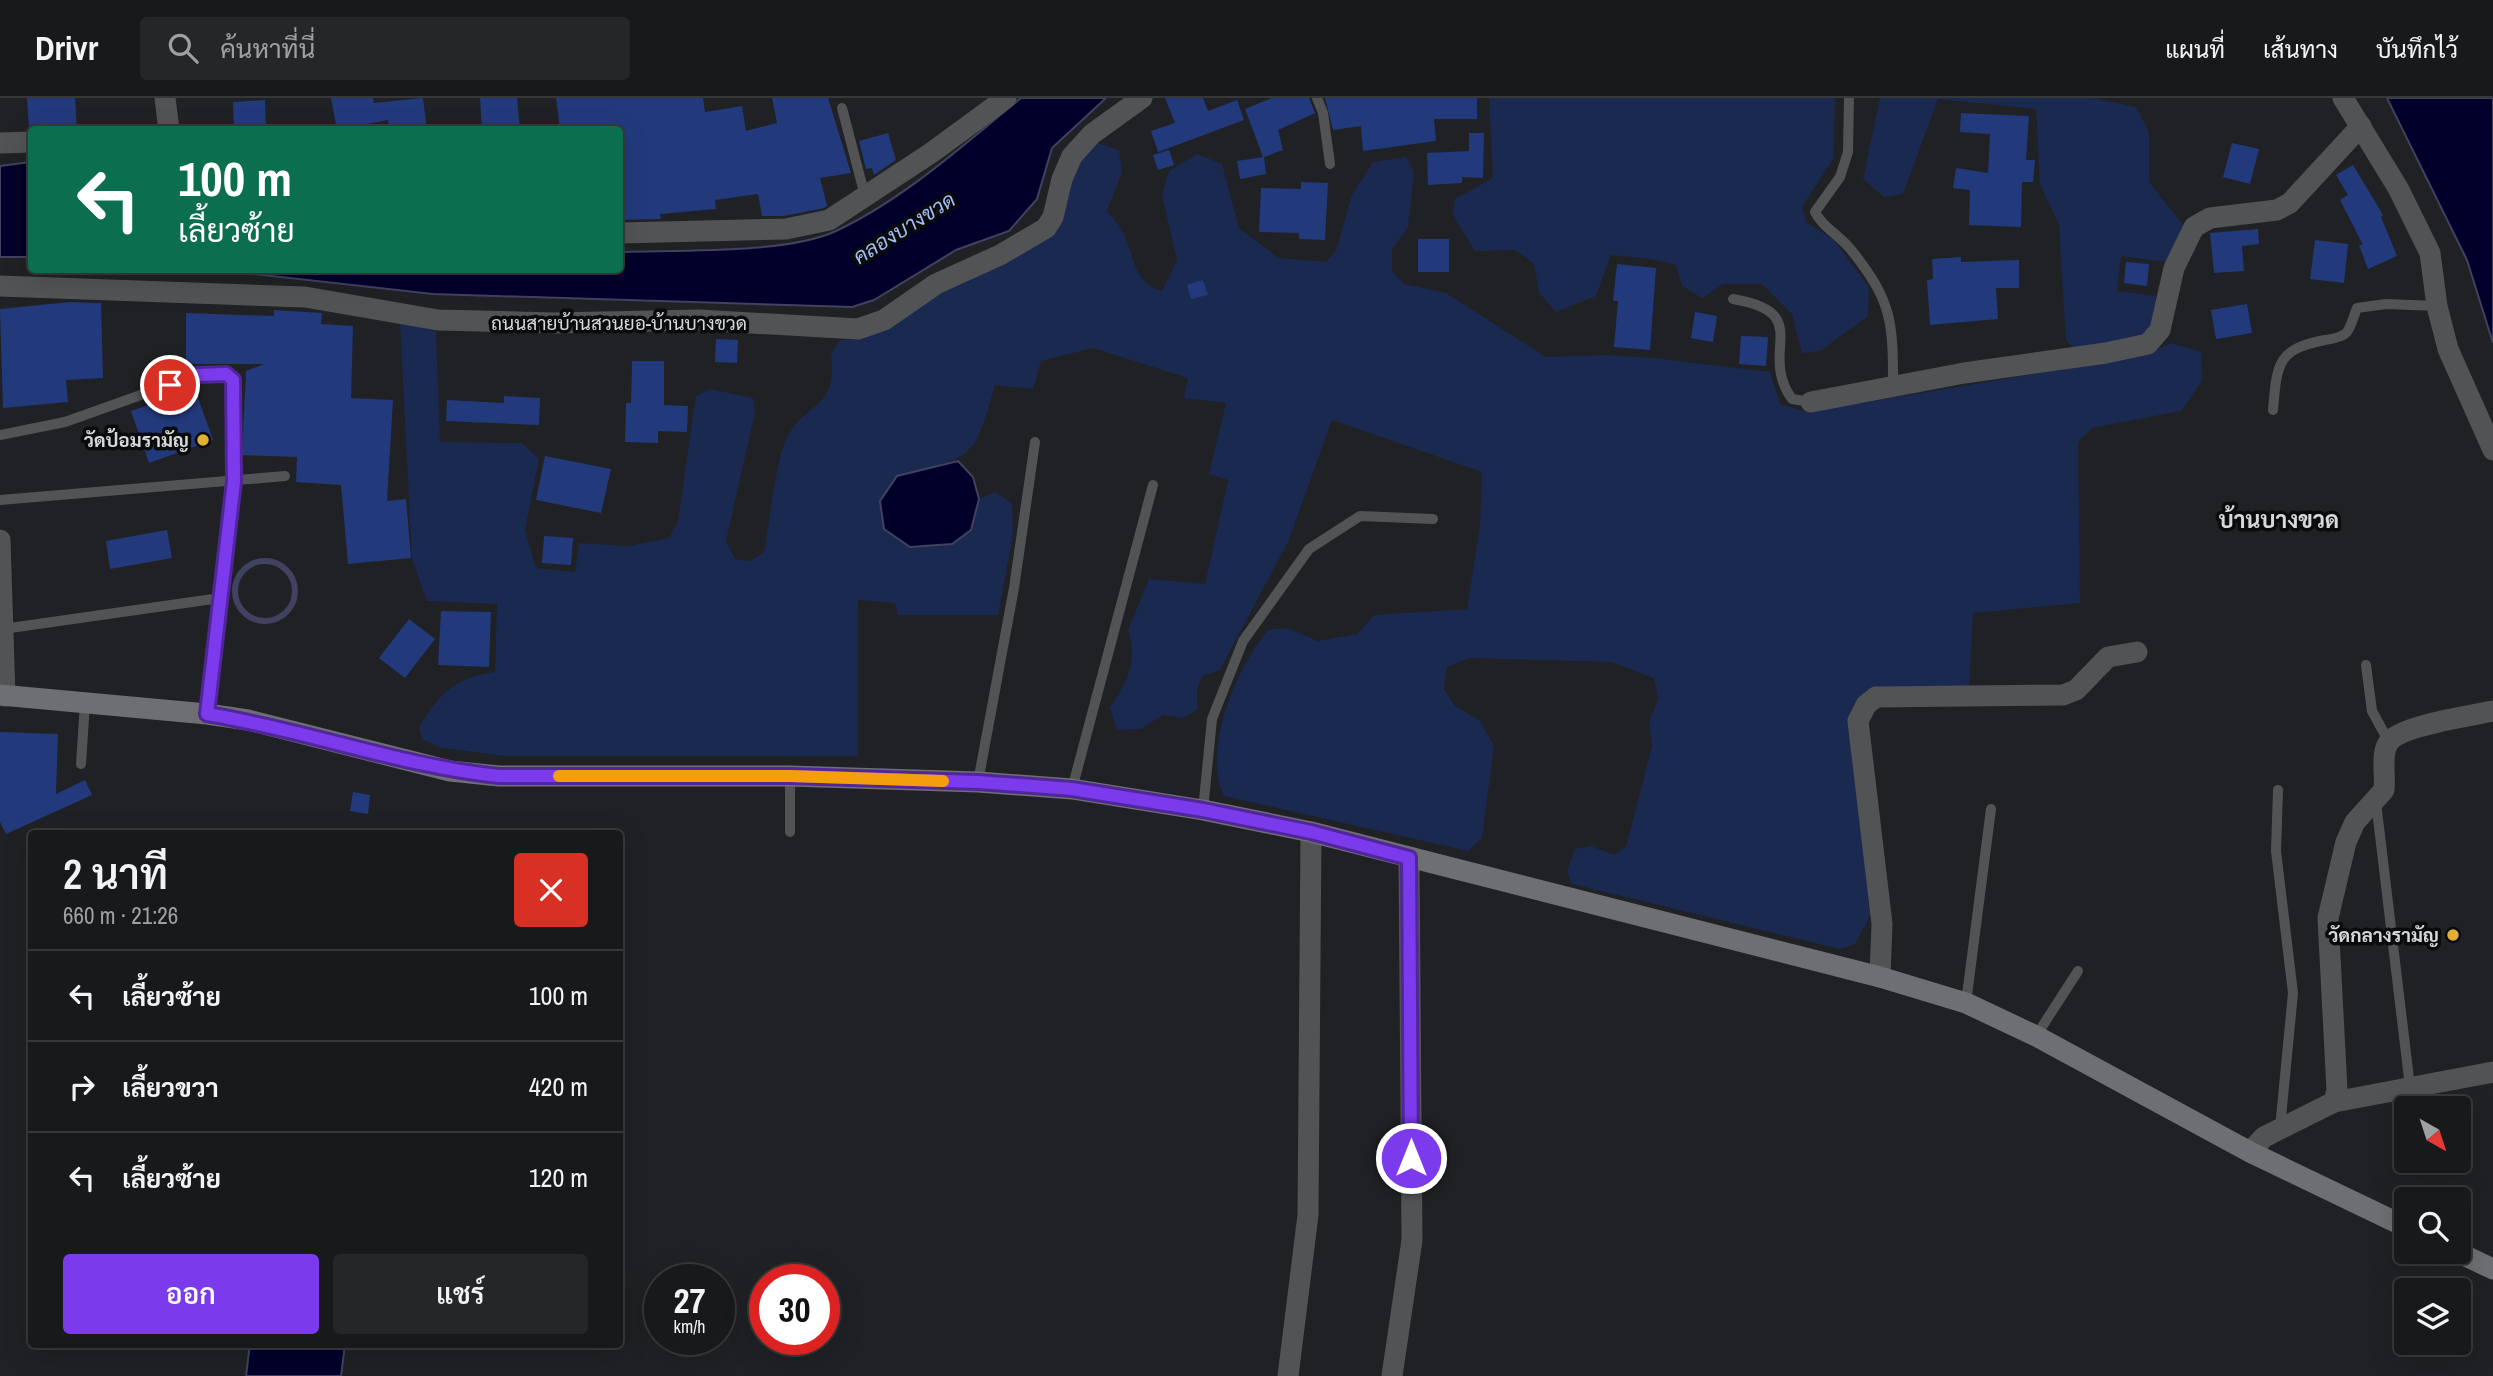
<!DOCTYPE html>
<html lang="th">
<head>
<meta charset="utf-8">
<style>
	:root { --surface:#17191b; --page:#242628; --text:#f1f3f6; --muted:#9ea0a3; --line:#36383a; --accent:#7c3aed }
	body { margin:0; font-family:"Archivo Narrow",Sarabun,sans-serif; background:var(--page); color:var(--text); height:100vh; display:flex; flex-direction:column; font-size:26px; white-space:nowrap }
	* { box-sizing:border-box; margin:0 }
	p { font-size:23px; color:var(--muted) }
	.icon { flex:none; width:38px; height:38px; fill:none; stroke:currentColor; stroke-width:2; stroke-linecap:round; stroke-linejoin:round }
	.map { position:relative; flex:1; overflow:hidden }
	.panel { position:absolute; left:28px; top:732px; width:595px; height:518px; display:flex; flex-direction:column; background:var(--surface); border-radius:7px; box-shadow:0 7px 28px #0002,0 0 0 2px var(--line) }
	.panel>* { flex:none }
	.hud { position:absolute; left:28px; top:28px; width:595px; height:147px; border-radius:7px; box-shadow:0 7px 28px #0002,0 0 0 2px var(--line); background:#0b6e4f; color:#fff; overflow:hidden }
	.needle { width:46px; rotate:141deg }
	.controls { position:absolute; left:2394px; top:998px; display:grid; gap:14px }
	.controls a { display:grid; place-items:center; width:77px; height:77px; border-radius:7px; background:var(--surface); box-shadow:0 7px 28px #0002,0 0 0 2px var(--line); font-size:35px }
	.speed { position:absolute; left:644px; top:1166px; display:flex; gap:14px; font-size:35px; font-weight:700; text-align:center }
	.speed>* { display:grid; place-content:center; width:91px; height:91px; border-radius:50%; background:var(--surface); box-shadow:0 7px 28px #0002,0 0 0 2px var(--line); line-height:1 }
	.speed small { font-size:18px; font-weight:400 }
	.speed .limit { border:10px solid #d22; background:#fff; color:#111 }
	.pin { position:absolute; display:grid; place-items:center; width:60px; height:60px; color:#fff; margin:-30px; border:4px solid #fff; border-radius:50%; box-shadow:0 2px 7px #0007 }
	.me { position:absolute; width:77px; margin:-38px; rotate:0deg; stroke-linejoin:round; filter:drop-shadow(0 0 5px #0008) }
	.turn { display:flex; align-items:center; gap:24px; height:147px; padding:0 35px; font-size:32px }
	.turn .icon { width:91px; height:91px; stroke-width:2.5 }
	.turn b { display:block; font-size:49px; line-height:60px }
	.round { display:grid; place-items:center; flex:none; width:74px; height:74px; border-radius:7px; background:var(--page) }
	.head { display:flex; align-items:center; justify-content:space-between; height:119px; padding:0 35px }
	h1 { font-size:42px; font-weight:600; line-height:52px }
	.primary-button { display:flex; gap:14px; margin-top:auto; padding:14px 35px }
	.primary-button a { flex:1; height:80px; border-radius:7px; background:var(--accent); color:#fff; font-size:28px; font-weight:600; line-height:80px; text-align:center }
	.primary-button a+a { background:var(--page); color:var(--text) }
	ul { padding:0; list-style:none }
	li { display:flex; align-items:center; gap:21px; height:91px; padding:0 35px; border-top:2px solid var(--line) }
	li div { flex:1 }
	li b { display:block; font-size:26px }
	li em { font-style:normal }
	header { display:flex; align-items:center; gap:42px; box-sizing:border-box; height:98px; padding:0 35px; background:var(--surface); border-bottom:2px solid var(--line) }
	header strong { font-size:33px }
	nav { display:flex; gap:38px; margin-inline-start:auto; font-size:24px }
	.search { width:490px; height:63px; background:var(--page); display:flex; align-items:center; gap:18px; box-sizing:border-box; padding:0 24px; border-radius:7px; color:var(--muted); font-size:26px }
	.map>svg:first-child { display:block }
	.green { fill:#1a2950 }
	.water { fill:#01002b; stroke:#414160; stroke-width:2 }
	.lines { fill:none; stroke-linecap:round; stroke-linejoin:round }
	.stream { stroke:#414160; stroke-width:6 }
	.building { fill:#223a7c }
	.lane { stroke:#525355; stroke-width:10 }
	.street { stroke:#525355; stroke-width:21 }
	.secondary { stroke:#6e6f72; stroke-width:21 }
	.route-casing { stroke:#51269a; stroke-width:18 }
	.route { stroke:#7c3aed; stroke-width:12 }
	.slow { stroke:#f59e0b; stroke-width:12 }
	.poi-dot { fill:#e0b034; stroke:#0a0b0c; stroke-width:2.5 }
	.labels { text-anchor:middle; dominant-baseline:central; stroke-width:7; stroke-linejoin:round; paint-order:stroke }
	.street-label { font-size:19px; fill:#d7d8da; stroke:#0a0b0c }
	.poi-label { font-size:19px; font-weight:bold; fill:#d7d8da; stroke:#0a0b0c; text-anchor:end }
	.water-label { font-size:21px; font-style:italic; fill:#a3bdf7; stroke:#0a0b0c }
	.quarter-label { font-size:23px; font-weight:bold; fill:#d7d8da; stroke:#0a0b0c }
</style>
</head>
<body>
<header>
<strong>Drivr</strong>
<div class="search"><svg class="icon" aria-label="search" viewBox="0 0 24 24"><circle cx="10" cy="10" r="6"/><path d="M15 15l6 6"/></svg>ค้นหาที่นี่</div>
<nav><a>แผนที่</a><a>เส้นทาง</a><a>บันทึกไว้</a></nav>
</header>
<div class="map">
<svg width="2493" height="1278" viewBox="0 0 2493 1278">
	<rect width="100%" height="100%" fill="#1f2124"/>
	<g class="green">
		<polygon points="1489,0 1835,0 1833,61 1802,109 1806,124 1834,142 1869,189 1868,218 1820,253 1802,255 1792,216 1762,186 1723,186 1702,200 1682,188 1676,167 1651,161 1611,157 1596,198 1556,214 1539,195 1534,166 1515,152 1475,153 1453,118 1455,101 1493,80"/>
		<polygon points="1880,0 2093,0 2136,9 2149,34 2149,84 2184,128 2166,164 2121,158 2117,193 2156,198 2153,228 2139,241 2073,250 2066,242 2059,127 2040,86 2036,11 1938,1 1903,96 1884,99 1863,81"/>
		<path d="M 1098,45 L 1119,52 L 1122,74 L 1107,113 C 1113,120 1120,128 1124,136 C 1135,160 1133,185 1162,193 L 1177,163 L 1162,97 L 1169,73 L 1197,56 L 1222,66 L 1239,130 L 1279,160 L 1326,164 L 1336,153 L 1352,97 L 1373,64 L 1406,59 L 1414,74 L 1408,129 L 1392,151 L 1392,173 L 1404,186 L 1446,195 L 1546,259 L 1605,257 L 1653,260 L 1770,274 L 1780,306 L 1808,314 L 2146,257 L 2171,245 L 2201,254 L 2202,283 L 2181,313 L 2092,330 L 2078,344 L 2080,505 L 1973,515 L 1969,590 L 1872,593 L 1854,606 L 1849,620 L 1870,818 L 1855,846 L 1840,851 L 1572,786 L 1567,773 L 1575,751 L 1591,748 L 1614,757 L 1626,749 L 1652,648 L 1649,624 L 1658,601 L 1654,580 L 1611,564 L 1469,560 L 1447,569 L 1444,591 L 1454,607 L 1480,623 L 1494,648 L 1482,740 L 1468,753 L 1224,698 C 1201,652 1237,569 1268,532 L 1287,530 L 1318,543 L 1357,536 L 1374,517 L 1467,511 L 1480,428 L 1482,374 L 1332,322 L 1288,444 L 1220,572 L 1202,578 L 1197,591 L 1197,612 L 1183,620 L 1163,617 L 1141,631 L 1117,632 L 1110,610 C 1126,584 1139,564 1128,532 L 1149,481 L 1205,486 L 1228,382 L 1209,376 L 1226,305 L 1184,300 L 1188,280 L 1093,250 L 1041,263 L 1033,291 L 995,287 C 974,363 973,359 897,378 L 971,432 L 979,401 L 995,394 L 1012,405 L 1013,437 L 998,517 L 898,517 L 895,505 L 858,502 L 858,658 L 505,658 L 441,650 L 422,641 L 419,629 C 439,596 455,579 495,574 L 497,506 L 427,503 L 412,461 L 400,224 L 436,233 L 440,344 L 522,345 L 539,361 L 525,432 L 536,470 L 575,474 L 579,445 L 628,448 L 669,440 L 678,423 L 696,298 L 710,291 L 753,300 L 755,315 L 726,443 L 735,461 L 751,463 L 764,454 C 770,425 774,373 784,347 C 800,303 839,315 831,256 L 840,242 L 862,241 L 943,194 L 1036,148 L 1079,64 Z"/>
	</g>
	<g class="water">
		<path d="M 1021,0 L 1106,0 L 1052,50 L 1037,101 L 1009,133 L 956,152 L 874,202 L 852,209 L 433,196 L 217,172 L 620,172 L 620,154 C 676,152 787,156 836,133 C 904,101 963,47 1021,0 Z"/>
		<polygon points="2387,0 2493,0 2493,245 2467,162"/>
		<polygon points="31,64 31,159 0,159 0,68"/>
		<polygon points="958,363 973,379 979,401 971,432 952,446 910,449 884,431 880,403 897,378"/>
		<polygon points="250,1246 345,1246 341,1278 246,1278"/>
	</g>
	<g class="lines">
		<circle class="stream" cx="265" cy="493" r="30"/>
	</g>
	<g class="building">
		<polygon points="27,0 75,0 77,32 29,31"/>
		<polygon points="331,0 373,0 374,5 423,0 427,32 389,32 388,22 337,32"/>
		<polygon points="480,0 517,0 520,32 482,32"/>
		<polygon points="556,0 703,0 705,14 742,8 746,33 777,25 772,0 828,0 851,75 820,80 827,108 824,110 784,118 762,118 758,96 715,102 716,111 660,116 661,121 620,122 620,32 560,32"/>
		<polygon points="1165,0 1203,0 1208,13 1237,2 1244,22 1158,54 1151,33 1175,25"/>
		<polygon points="1272,0 1309,0 1315,15 1278,32 1283,52 1264,59 1266,76 1240,81 1237,63 1263,59 1245,11"/>
		<polygon points="1325,0 1477,0 1477,21 1434,21 1436,43 1363,53 1361,28 1333,32"/>
		<polygon points="265,2 266,32 234,32 233,4"/>
		<polygon points="1961,15 2029,18 2026,62 2035,62 2033,84 2022,84 2021,129 1969,127 1970,92 1953,90 1956,70 1988,75 1990,36 1960,34"/>
		<polygon points="888,35 896,62 874,77 872,70 866,71 859,43"/>
		<polygon points="1469,35 1484,35 1483,80 1462,79 1462,85 1428,87 1427,55 1469,53"/>
		<polygon points="2232,45 2259,51 2250,86 2223,79"/>
		<polygon points="1169,52 1174,67 1158,72 1153,57"/>
		<polygon points="2353,67 2383,117 2381,119 2397,158 2368,171 2359,147 2363,147 2340,102 2348,97 2336,77"/>
		<polygon points="1301,84 1328,85 1325,142 1299,141 1299,135 1259,134 1261,90 1301,91"/>
		<polygon points="2258,131 2259,146 2242,148 2244,173 2214,175 2210,135"/>
		<rect x="1418" y="141" width="31" height="33"/>
		<polygon points="2315,142 2348,146 2344,185 2310,181"/>
		<polygon points="1961,159 1961,164 2019,162 2019,190 1996,190 1998,221 1930,227 1927,182 1933,181 1932,161"/>
		<polygon points="2126,164 2149,166 2147,188 2124,185"/>
		<polygon points="1617,166 1656,170 1650,252 1614,249 1618,203 1613,203"/>
		<polygon points="1203,182 1208,197 1191,201 1187,187"/>
		<polygon points="70,204 101,205 103,280 66,282 68,304 3,310 0,211"/>
		<polygon points="2247,206 2252,235 2216,241 2211,212"/>
		<polygon points="274,212 322,215 321,226 353,228 351,300 393,302 387,403 406,401 411,460 348,466 341,387 296,384 297,359 242,357 246,273 264,266 186,266 186,215 274,218"/>
		<polygon points="1695,214 1717,218 1713,244 1691,240"/>
		<polygon points="1741,238 1768,239 1766,268 1739,266"/>
		<polygon points="716,241 738,242 737,265 715,264"/>
		<polygon points="632,263 664,263 664,307 688,308 687,334 658,333 658,345 625,344 626,305 631,305"/>
		<polygon points="195,291 213,342 149,365 131,313"/>
		<polygon points="504,298 540,300 539,327 446,323 447,302 504,305"/>
		<polygon points="545,358 611,371 601,415 536,402"/>
		<polygon points="167,432 172,460 110,471 106,443"/>
		<polygon points="544,438 573,440 571,467 542,465"/>
		<polygon points="441,513 491,514 489,569 438,567"/>
		<polygon points="409,521 435,541 405,580 379,560"/>
		<polygon points="0,634 58,636 56,696 85,682 92,697 6,736 0,724"/>
		<polygon points="353,694 370,697 368,716 350,713"/>
	</g>
	<g class="lines">
		<g class="lane">
			<polyline points="1317,0 1323,15 1330,66"/>
			<path d="M 1849,0 L 1848,54 L 1840,79 L 1815,114 C 1822,129 1842,139 1852,153 C 1893,204 1893,226 1893,289"/>
			<polyline points="842,10 865,98"/>
			<path d="M 1733,201 C 1816,215 1757,253 1792,301 L 1811,304"/>
			<path d="M 2273,312 C 2277,266 2277,251 2325,242 C 2331,241 2341,240 2346,235 C 2351,230 2354,217 2357,210 L 2386,206 L 2437,208"/>
			<polyline points="0,337 65,324 197,277 226,276 233,282 234,383 207,616"/>
			<polyline points="0,402 285,378"/>
			<polyline points="3,531 220,500"/>
			<polyline points="2366,567 2372,613 2389,644"/>
			<polyline points="81,666 85,605"/>
			<polyline points="790,678 790,734"/>
			<polyline points="978,684 1014,490 1035,344"/>
			<polyline points="1072,691 1153,387"/>
			<polyline points="2278,692 2276,753 2293,895 2280,1030"/>
			<polyline points="2376,704 2410,989"/>
			<polyline points="1203,712 1212,621 1243,543 1309,451 1360,418 1433,421"/>
			<polyline points="1966,905 1991,711"/>
			<polyline points="2036,938 2078,873"/>
		</g>
		<g class="street">
			<polyline points="165,0 169,32"/>
			<polyline points="2343,0 2398,90 2430,155 2437,208 2448,251 2493,352"/>
			<polyline points="0,45 32,44"/>
			<polyline points="620,135 786,131 829,122 931,55 1006,0"/>
			<polyline points="0,188 305,199 438,222 554,225 699,222 858,231 884,222 936,186 1000,157 1046,130 1053,119 1062,81 1072,58 1092,36 1142,0"/>
			<polyline points="1811,304 1964,275 2106,255 2148,246 2160,232 2174,170 2194,129 2210,120 2277,112 2290,105 2361,28"/>
			<polyline points="0,442 5,598"/>
			<polyline points="1880,879 1882,826 1858,623 1866,607 1876,599 2063,597 2076,592 2108,559 2137,554"/>
			<polyline points="2334,1004 2493,974"/>
			<path d="M 2250,1054 L 2264,1039 L 2334,1004 L 2337,992 L 2328,820 L 2346,744 L 2355,724 L 2384,692 C 2386,679 2380,655 2389,644 C 2401,627 2471,618 2493,613"/>
			<polyline points="1288,1278 1308,1117 1311,734"/>
			<polyline points="1392,1278 1412,1142 1409,759"/>
		</g>
		<g class="secondary">
			<polyline points="0,597 207,616 248,622 450,673 499,678 790,678 978,684 1072,691 1203,712 1311,734 1880,879 1966,905 2036,938 2250,1054 2406,1129"/>
			<polyline points="2455,1153 2493,1171"/>
		</g>
	</g>
	<g class="lines">
		<defs>
			<path id="route" d="M 170,287 L 197,277 L 226,276 L 233,282 L 234,383 L 207,616 C 306,632 400,668 499,678 L 790,678 L 978,684 L 1072,691 L 1203,712 L 1311,734 L 1409,760 L 1411,1060"/>
		</defs>
		<use href="#route" class="route-casing"/>
		<use href="#route" class="route"/>
		<polyline class="slow" points="559,678 790,678 943,683"/>
	</g>
	<g class="poi-dot">
		<circle cx="203" cy="342" r="7"/>
		<circle cx="2453" cy="837" r="7"/>
	</g>
	<g class="labels">
		<g class="street-label">
			<text x="619" y="225">ถนนสายบ้านสวนยอ-บ้านบางขวด</text>
		</g>
		<g class="poi-label">
			<text x="189" y="342">วัดป้อมรามัญ</text>
			<text x="2439" y="837">วัดกลางรามัญ</text>
		</g>
		<g class="water-label">
			<text transform="translate(904 130) rotate(-32)">คลองบางขวด</text>
		</g>
		<g class="quarter-label">
			<text x="2279" y="421">บ้านบางขวด</text>
		</g>
	</g>
</svg>
<div class="controls">
<a><svg class="needle" viewBox="-14 -14 28 28"><path d="M0-13l5 13h-10z" fill="#e53935"/><path d="M0 13l5-13h-10z" fill="#9ea0a3"/></svg></a>
<a><svg class="icon" aria-label="search" viewBox="0 0 24 24"><circle cx="10" cy="10" r="6"/><path d="M15 15l6 6"/></svg></a>
<a><svg class="icon" aria-label="layers" viewBox="0 0 24 24"><path d="M12 4l9 5-9 5-9-5zM3 14l9 5 9-5"/></svg></a>
</div>
<div class="speed"><div>27<small>km/h</small></div><div class="limit">30</div></div>
<div class="pin" style="left:170px;top:287px;background:#d93025"><svg class="icon" aria-label="arrive" viewBox="0 0 24 24"><path d="M6 21V4h12l-3 4 3 4H6"/></svg></div>
<svg class="me" style="left:1411px;top:1060px" viewBox="-20 -20 40 40"><circle r="17" fill="#7c3aed" stroke="#fff" stroke-width="3"/><path d="M0-11L8 9 0 5-8 9z" fill="#fff"/></svg>
<div class="hud">
<div class="turn"><svg class="icon" aria-label="left" viewBox="0 0 24 24"><path d="M17 20v-9H6M10 6l-5 5 5 5"/></svg><div><b>100 m</b>เลี้ยวซ้าย</div></div>
</div>
<section class="panel">
<div class="head"><div><h1>2 นาที</h1><p>660 m · 21:26</p></div><a class="round" style="background:#d93025;color:#fff"><svg class="icon" aria-label="close" viewBox="0 0 24 24"><path d="M6 6l12 12M18 6L6 18"/></svg></a></div>
<ul>
<li><svg class="icon" aria-label="left" viewBox="0 0 24 24"><path d="M17 20v-9H6M10 6l-5 5 5 5"/></svg><div><b>เลี้ยวซ้าย</b></div><em>100 m</em></li>
<li><svg class="icon" aria-label="right" viewBox="0 0 24 24"><path d="M7 20v-9h11M14 6l5 5-5 5"/></svg><div><b>เลี้ยวขวา</b></div><em>420 m</em></li>
<li><svg class="icon" aria-label="left" viewBox="0 0 24 24"><path d="M17 20v-9H6M10 6l-5 5 5 5"/></svg><div><b>เลี้ยวซ้าย</b></div><em>120 m</em></li>
</ul>
<div class="primary-button"><a>ออก</a><a>แชร์</a></div>
</section>
</div>
</body>
</html>
